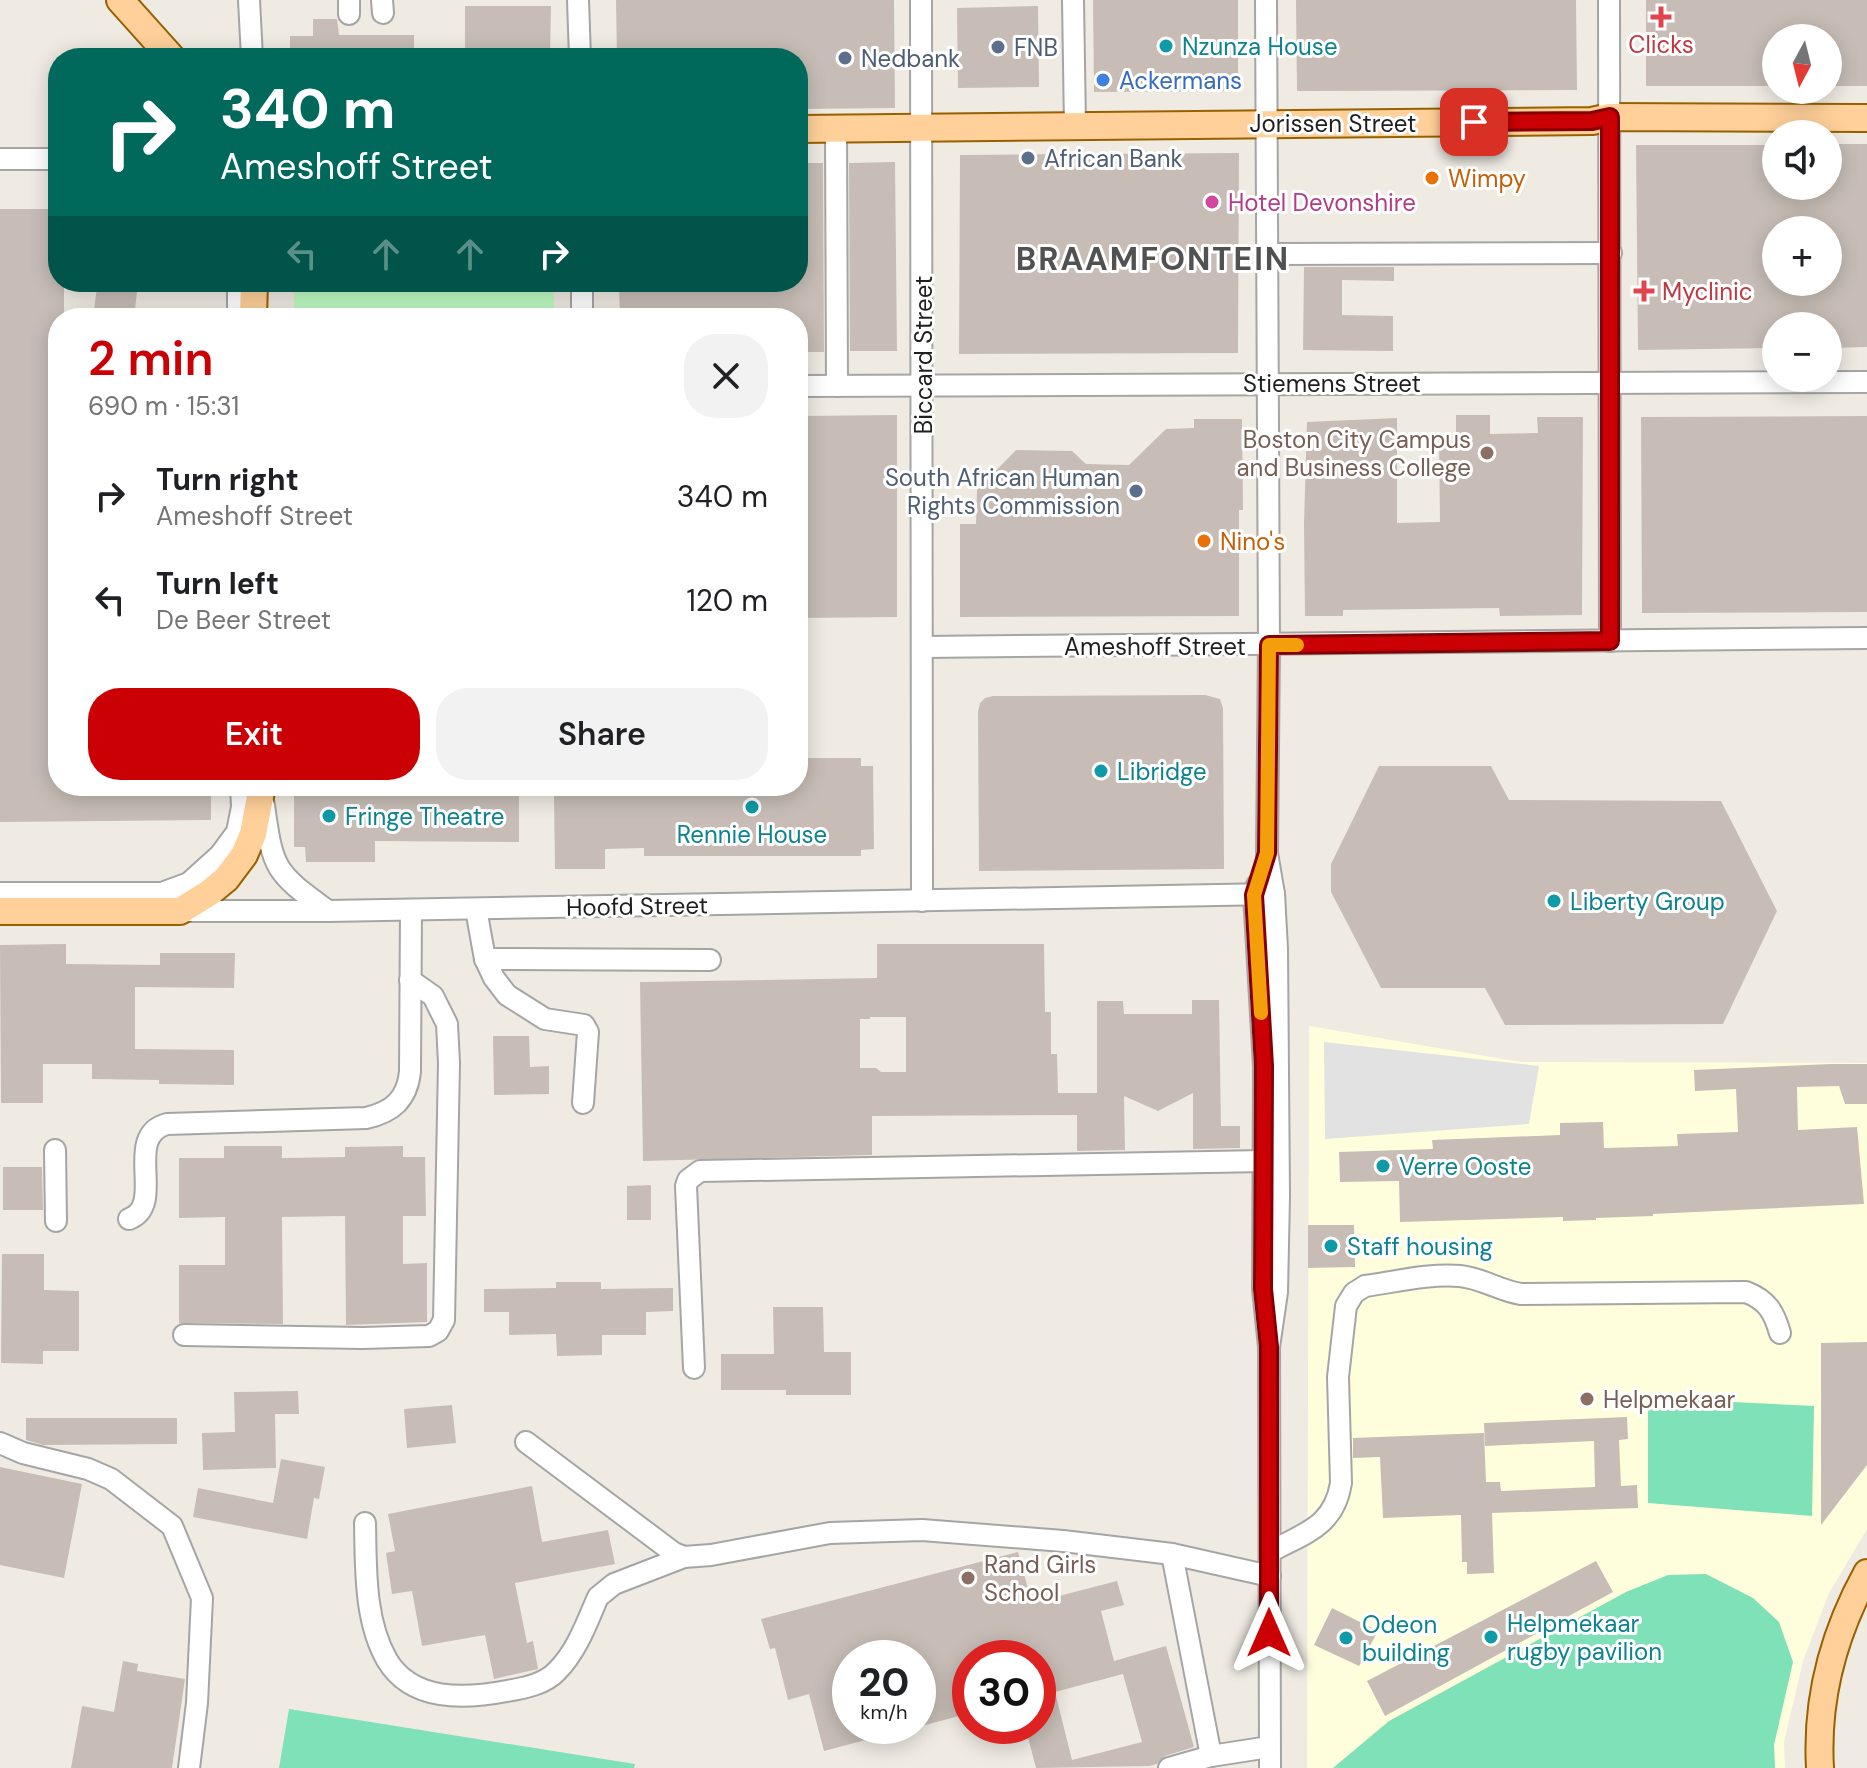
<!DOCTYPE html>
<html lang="en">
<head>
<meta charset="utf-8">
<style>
	:root { --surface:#fff; --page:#f2f2f2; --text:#202124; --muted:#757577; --accent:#cb0005 }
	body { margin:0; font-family:"DM Sans",sans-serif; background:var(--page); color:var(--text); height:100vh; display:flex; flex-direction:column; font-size:30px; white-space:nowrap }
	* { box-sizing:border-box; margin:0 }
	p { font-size:26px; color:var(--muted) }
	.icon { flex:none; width:44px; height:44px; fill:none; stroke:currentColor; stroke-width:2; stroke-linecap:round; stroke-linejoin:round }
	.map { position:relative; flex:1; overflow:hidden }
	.drawer { position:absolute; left:48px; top:308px; width:760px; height:488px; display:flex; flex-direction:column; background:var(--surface); border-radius:32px; box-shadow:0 4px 20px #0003 }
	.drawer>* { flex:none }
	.hud { position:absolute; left:48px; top:48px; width:760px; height:244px; border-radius:32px; box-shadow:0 4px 20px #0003; background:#00695c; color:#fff; overflow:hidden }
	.needle { width:52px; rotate:187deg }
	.fabs { position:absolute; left:1762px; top:24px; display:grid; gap:16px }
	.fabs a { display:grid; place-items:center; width:80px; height:80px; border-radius:50%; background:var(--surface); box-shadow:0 4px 20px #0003; font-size:40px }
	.speed { position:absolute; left:832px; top:1640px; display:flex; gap:16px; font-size:40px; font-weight:700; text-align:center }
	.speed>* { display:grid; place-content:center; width:104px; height:104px; border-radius:50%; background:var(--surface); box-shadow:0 4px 20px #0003; line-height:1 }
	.speed small { font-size:20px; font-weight:400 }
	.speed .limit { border:12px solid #d22; background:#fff; color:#111 }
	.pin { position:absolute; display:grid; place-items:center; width:68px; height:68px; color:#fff; margin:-34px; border-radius:16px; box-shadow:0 4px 12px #0006 }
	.me { position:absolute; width:88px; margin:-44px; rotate:0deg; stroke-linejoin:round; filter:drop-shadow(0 0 6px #0008) }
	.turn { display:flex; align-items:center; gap:28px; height:168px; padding:0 40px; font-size:36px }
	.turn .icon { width:104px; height:104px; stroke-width:2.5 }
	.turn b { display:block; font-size:56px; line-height:68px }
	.lanes { display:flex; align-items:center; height:76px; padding:0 40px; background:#0003; justify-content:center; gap:40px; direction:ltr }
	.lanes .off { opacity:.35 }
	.round { display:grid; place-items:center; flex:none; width:84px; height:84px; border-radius:32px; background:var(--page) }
	.summary { display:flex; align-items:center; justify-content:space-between; height:136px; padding:0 40px }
	h1 { font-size:48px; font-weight:600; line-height:60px; color:var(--accent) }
	.cta { display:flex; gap:16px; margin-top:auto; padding:16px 40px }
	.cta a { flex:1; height:92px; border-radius:32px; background:var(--accent); color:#fff; font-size:32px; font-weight:600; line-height:92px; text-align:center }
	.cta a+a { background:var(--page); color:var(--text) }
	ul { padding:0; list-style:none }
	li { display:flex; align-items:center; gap:24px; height:104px; padding:0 40px }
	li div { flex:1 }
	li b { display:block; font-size:30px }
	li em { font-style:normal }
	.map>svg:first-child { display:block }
	.education { fill:#fffedc }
	.park { fill:#befbc2 }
	.pitch { fill:#7ee1b8 }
	.parking { fill:#e2e2e2 }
	.building { fill:#c7bdb6; fill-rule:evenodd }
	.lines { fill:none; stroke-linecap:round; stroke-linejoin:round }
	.minor-casing { stroke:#a5a5a5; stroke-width:24 }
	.major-casing { stroke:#976100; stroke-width:30 }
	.minor { stroke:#fff; stroke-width:20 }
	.major { stroke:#ffd099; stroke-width:26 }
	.route-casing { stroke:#840003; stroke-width:20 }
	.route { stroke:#cb0005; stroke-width:14 }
	.slow { stroke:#f59e0b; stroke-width:14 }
	.health-dot { fill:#e0444e; stroke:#fff; stroke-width:3 }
	.culture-dot { fill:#0f9aa8; stroke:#fff; stroke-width:3 }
	.service-dot { fill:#5c6f8a; stroke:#fff; stroke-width:3 }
	.shop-dot { fill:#3f7fe0; stroke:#fff; stroke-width:3 }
	.food-dot { fill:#e8710a; stroke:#fff; stroke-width:3 }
	.hotel-dot { fill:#d1479c; stroke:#fff; stroke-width:3 }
	.education-dot { fill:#8d6e63; stroke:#fff; stroke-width:3 }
	.labels { text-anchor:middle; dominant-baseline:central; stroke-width:6; stroke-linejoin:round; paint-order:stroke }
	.health-label { font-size:24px; fill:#be3a42; stroke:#fff }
	.culture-label { font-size:24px; fill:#0d838f; stroke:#fff; text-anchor:start }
	.service-label { font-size:24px; fill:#4e5e75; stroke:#fff; text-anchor:start }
	.shop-label { font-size:24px; fill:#366cbe; stroke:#fff; text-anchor:start }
	.street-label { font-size:24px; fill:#1e1e1e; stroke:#fff }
	.food-label { font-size:24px; fill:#c56008; stroke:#fff; text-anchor:start }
	.hotel-label { font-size:24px; fill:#b23c85; stroke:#fff; text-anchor:start }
	.education-label { font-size:24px; fill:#785e54; stroke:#fff; text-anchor:start }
	.district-label { font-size:32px; font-weight:bold; letter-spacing:2px; fill:#515151; stroke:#fff }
</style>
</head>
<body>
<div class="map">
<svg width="1867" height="1768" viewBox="0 0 1867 1768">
	<rect width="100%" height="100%" fill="#efebe3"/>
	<polygon class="education" points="1309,1026 1520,1062 1867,1063 1867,1529 1829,1593 1803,1661 1784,1742 1785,1768 1307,1768"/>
	<rect class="park" x="294" y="282" width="260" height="36"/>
	<g class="pitch">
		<polygon points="1648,1398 1814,1406 1812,1516 1648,1503"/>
		<polygon points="1706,1574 1753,1598 1779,1622 1793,1662 1774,1745 1775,1768 1333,1768 1389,1721 1626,1592 1668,1575"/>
		<polygon points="289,1709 635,1764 634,1768 279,1768"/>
	</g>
	<polygon class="parking" points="1324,1042 1539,1066 1529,1124 1325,1139"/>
	<g class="building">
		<polygon points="616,0 894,0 895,108 798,109 798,58 617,58"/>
		<polygon points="1093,0 1238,0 1238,91 1094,92"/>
		<polygon points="1296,0 1576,0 1577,90 1297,91"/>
		<polygon points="1646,0 1867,0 1867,86 1828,86 1828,38 1776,38 1776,86 1646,86"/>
		<polygon points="465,6 551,6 550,58 465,58"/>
		<polygon points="1038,6 1039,87 958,88 957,8"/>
		<polygon points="313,19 337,19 339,35 414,35 414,58 290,58 290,36 313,36"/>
		<path d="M 1828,144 L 1867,144 L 1867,347 L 1828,348 L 1828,326 L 1776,326 L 1776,348 L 1638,350 L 1636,145 L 1776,145 L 1776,186 L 1828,186 ZM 1776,230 L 1828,230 L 1828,282 L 1776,282 Z"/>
		<polygon points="1239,153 1238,353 959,354 960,155"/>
		<polygon points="895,162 897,351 850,351 849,163"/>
		<polygon points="798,163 823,163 824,352 798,352 798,318 620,318 619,282 798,282"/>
		<polygon points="0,209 58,209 58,282 64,282 64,318 58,318 58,786 211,786 211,820 0,822"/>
		<polygon points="1304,267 1394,267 1394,281 1342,280 1342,315 1393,316 1393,351 1303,350"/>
		<polygon points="97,287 137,292 134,318 93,318"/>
		<polygon points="897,415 897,617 798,618 798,416"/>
		<polygon points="1456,415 1490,415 1490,434 1538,433 1537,417 1583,417 1582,615 1500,616 1499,608 1343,610 1343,616 1305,616 1304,524 1307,422 1397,418 1397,523 1440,522 1439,435 1456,434"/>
		<polygon points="1867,416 1867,612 1642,613 1641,417"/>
		<polygon points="1194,419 1242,419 1243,510 1239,510 1239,616 960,617 960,524 976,524 977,490 1016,450 1072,451 1086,464 1129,465 1166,429 1194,428"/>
		<polygon points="993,696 1205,695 1220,699 1223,708 1224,869 979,871 978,712 980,703 985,698"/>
		<polygon points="798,758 861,758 861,766 873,766 874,849 861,850 861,856 644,856 644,848 605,849 605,869 555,869 554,796 631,796 631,786 798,786"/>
		<polygon points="1379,766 1491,766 1509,800 1721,801 1777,911 1723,1024 1505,1025 1485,988 1381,988 1331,892 1331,864"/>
		<polygon points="294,786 519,786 519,842 375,841 375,862 306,862 305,847 294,847"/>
		<polygon points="66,944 66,964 160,965 160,953 235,953 234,988 135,987 135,1049 234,1050 234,1085 159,1084 159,1080 92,1079 92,1064 43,1064 43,1103 1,1103 0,945"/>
		<path d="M 877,944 L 1044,944 L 1045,1012 L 1051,1012 L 1051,1054 L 1057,1054 L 1058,1093 L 1097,1093 L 1097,1001 L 1123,1001 L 1124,1014 L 1192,1014 L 1192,1000 L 1219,1000 L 1221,1126 L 1240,1126 L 1240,1148 L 1193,1149 L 1193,1093 L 1158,1111 L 1124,1096 L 1125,1150 L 1077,1151 L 1077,1115 L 872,1116 L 872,1155 L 643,1161 L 640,982 L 877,978 ZM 870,1017 L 906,1017 L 906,1072 L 881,1072 L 876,1068 L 860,1068 L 860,1019 L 870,1019 Z"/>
		<polygon points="493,1036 529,1036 530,1067 549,1066 549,1094 494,1095"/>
		<polygon points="1831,1064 1867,1064 1867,1104 1845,1104 1839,1086 1797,1087 1798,1130 1857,1127 1864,1204 1653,1214 1653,1216 1596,1218 1596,1220 1563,1221 1563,1217 1400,1222 1399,1181 1340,1182 1339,1152 1433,1149 1432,1140 1560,1135 1560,1123 1603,1122 1604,1148 1678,1146 1677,1134 1738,1132 1736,1089 1695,1091 1694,1070"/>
		<polygon points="224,1146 282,1146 282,1158 345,1157 345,1147 403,1146 403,1157 425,1157 426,1216 403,1216 403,1264 427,1263 427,1322 346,1325 345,1216 282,1217 283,1324 179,1323 179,1265 225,1265 225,1217 179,1218 179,1158 224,1158"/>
		<polygon points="3,1167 42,1167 43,1210 3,1210"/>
		<polygon points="651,1185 651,1220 627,1220 627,1186"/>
		<polygon points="1308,1225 1354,1225 1355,1267 1308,1268"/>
		<polygon points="2,1254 44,1254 44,1290 79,1291 79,1351 43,1351 43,1364 1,1363"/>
		<polygon points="556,1282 601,1282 601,1289 673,1288 673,1311 646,1312 646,1335 602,1335 602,1355 557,1356 556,1334 509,1335 509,1312 484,1312 484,1289 556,1288"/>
		<polygon points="773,1307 823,1307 824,1352 851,1352 851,1395 786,1395 786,1390 721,1390 721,1354 774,1354"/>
		<polygon points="1867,1342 1867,1465 1821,1525 1821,1343"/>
		<polygon points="298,1391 299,1414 275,1414 276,1468 203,1470 202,1433 235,1432 234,1392"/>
		<polygon points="452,1405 456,1443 407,1448 404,1409"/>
		<polygon points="1627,1417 1628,1439 1619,1440 1621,1486 1637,1485 1638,1508 1492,1513 1494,1573 1467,1574 1467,1562 1462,1562 1461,1515 1383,1518 1380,1457 1353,1458 1353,1438 1484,1433 1486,1482 1500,1482 1501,1491 1595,1487 1594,1441 1485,1446 1484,1423"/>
		<polygon points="26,1418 177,1418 177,1444 43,1445 26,1440"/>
		<polygon points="281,1459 325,1467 319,1499 314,1498 307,1539 193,1517 198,1488 273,1503"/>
		<polygon points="0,1467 82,1484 64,1578 0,1565"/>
		<polygon points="532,1486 542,1542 608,1530 615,1564 515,1583 527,1643 533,1641 538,1669 494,1679 485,1635 422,1646 412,1591 392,1594 386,1553 395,1551 388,1514"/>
		<path d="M 1018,1552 L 1032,1603 L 1117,1581 L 1124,1605 L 1101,1611 L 1114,1661 L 1166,1646 L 1194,1747 L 1165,1756 L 1157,1764 L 1149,1766 L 1036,1768 L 1025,1726 L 1038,1726 L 1038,1658 L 970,1658 L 970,1713 L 918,1727 L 918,1688 L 927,1686 L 920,1658 L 850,1658 L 850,1726 L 900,1726 L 900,1731 L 824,1751 L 809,1694 L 788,1700 L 775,1648 L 770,1649 L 761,1619 ZM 1123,1674 L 1142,1742 L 1072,1760 L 1055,1692 Z"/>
		<polygon points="1596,1561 1613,1592 1385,1716 1367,1681"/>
		<polygon points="1332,1608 1378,1631 1359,1666 1314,1645"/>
		<polygon points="123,1661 138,1664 137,1671 185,1679 172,1768 71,1768 82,1706 114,1712"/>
	</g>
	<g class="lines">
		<defs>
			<g id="minor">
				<polyline points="249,0 252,58"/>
				<polyline points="349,0 349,14"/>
				<polyline points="382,0 383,13"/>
				<polyline points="578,0 580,58"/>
				<polyline points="921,0 922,901"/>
				<polyline points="1073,0 1075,126"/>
				<polyline points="1266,0 1269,645 1267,853 1274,894 1277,949 1279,1196 1277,1292 1269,1347"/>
				<polyline points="1609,0 1610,641"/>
				<polyline points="836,128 837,386"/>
				<polyline points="0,159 58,159"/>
				<polyline points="1268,254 1611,253"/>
				<polyline points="238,282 238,318"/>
				<polyline points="582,282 582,318"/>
				<polyline points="798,386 1867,382"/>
				<polyline points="922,647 1867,638"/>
				<path d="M 264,805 C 273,871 275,872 328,911"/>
				<polyline points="1257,885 1254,895 1264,1066 1263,1289 1269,1347 1270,1768"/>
				<polyline points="0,893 162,893 189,883 220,855 237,832 242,807 241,786"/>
				<polyline points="476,909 485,959 494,978 507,995 545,1019 584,1025 588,1032 583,1103"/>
				<polyline points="180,911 328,911 1274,894"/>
				<polyline points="485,959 710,960"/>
				<polyline points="55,1150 56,1221"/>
				<path d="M 129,1219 C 167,1205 122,1136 167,1124 L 366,1118 C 393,1112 407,1099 410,1072 L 411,910"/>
				<polyline points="184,1335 363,1338 429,1336 438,1331 444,1320 449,1063 447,1024 433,996 410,980"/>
				<polyline points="694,1368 686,1186 688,1180 700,1171 1264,1161"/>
				<polyline points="526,1442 674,1553 684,1557 711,1555 830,1533 922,1530 1063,1541 1172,1554 1270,1576"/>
				<polyline points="0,1443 23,1453 88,1469 111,1479 172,1526 202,1598 197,1703 189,1768"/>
				<path d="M 365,1523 C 366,1567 364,1620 387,1660 C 412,1702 465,1699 507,1691 C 525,1688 545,1684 557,1671 C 577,1651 587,1622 598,1597 L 614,1584 L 684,1557"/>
				<path d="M 1270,1552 C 1304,1533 1334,1527 1341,1483 L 1338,1377 L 1346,1306 L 1354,1293 L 1365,1286 C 1394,1282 1432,1273 1460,1276 C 1482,1278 1500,1291 1521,1294 L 1746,1292 C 1767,1300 1774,1312 1780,1333"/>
				<polyline points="1172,1554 1211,1756"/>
				<polyline points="1169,1768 1211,1756 1269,1747"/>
			</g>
			<g id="major">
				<polyline points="120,0 172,58"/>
				<polyline points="798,129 1592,121 1610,117 1867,118"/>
				<polyline points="253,318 254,282"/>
				<polyline points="0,911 180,911 209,893 226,879 244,855 253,834 262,786"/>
				<path d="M 1820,1768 C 1816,1699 1834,1633 1867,1573"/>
			</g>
		</defs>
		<use href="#minor" class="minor-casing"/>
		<use href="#major" class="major-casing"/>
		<use href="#minor" class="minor"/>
		<use href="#major" class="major"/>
	</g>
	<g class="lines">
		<defs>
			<polyline id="route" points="1269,1633 1269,1347 1263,1289 1264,1066 1254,895 1267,853 1269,645 1610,641 1610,117 1592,121 1474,122"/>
		</defs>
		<use href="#route" class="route-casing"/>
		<use href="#route" class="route"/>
		<polyline class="slow" points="1261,1013 1254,895 1267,853 1269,645 1297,645"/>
	</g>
	<g class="health-dot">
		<path d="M1657 5h8v8h8v8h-8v8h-8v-8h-8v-8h8z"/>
		<path d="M1640 279h8v8h8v8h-8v8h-8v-8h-8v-8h8z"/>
	</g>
	<g class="culture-dot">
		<circle cx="1166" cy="46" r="8"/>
		<circle cx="1101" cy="771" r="8"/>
		<circle cx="752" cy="807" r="8"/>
		<circle cx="329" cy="816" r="8"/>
		<circle cx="1554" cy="901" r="8"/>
		<circle cx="1383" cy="1166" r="8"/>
		<circle cx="1331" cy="1246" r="8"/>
		<circle cx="1491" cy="1637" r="8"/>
		<circle cx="1346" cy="1638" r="8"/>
	</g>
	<g class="service-dot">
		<circle cx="998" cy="47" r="8"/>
		<circle cx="845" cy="58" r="8"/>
		<circle cx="1028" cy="158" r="8"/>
		<circle cx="1136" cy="491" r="8"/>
	</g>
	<circle class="shop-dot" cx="1103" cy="80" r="8"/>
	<g class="food-dot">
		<circle cx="1432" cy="178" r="8"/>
		<circle cx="1204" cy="541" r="8"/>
	</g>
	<circle class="hotel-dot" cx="1212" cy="202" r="8"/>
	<g class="education-dot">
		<circle cx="1487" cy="453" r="8"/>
		<circle cx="1587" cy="1399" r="8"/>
		<circle cx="968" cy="1578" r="8"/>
	</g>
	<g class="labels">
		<g class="health-label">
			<text x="1661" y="44">Clicks</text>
			<text x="1662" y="291" text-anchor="start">Myclinic</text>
		</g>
		<g class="culture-label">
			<text x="1182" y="46">Nzunza House</text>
			<text x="1117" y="771">Libridge</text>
			<text x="345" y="816">Fringe Theatre</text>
			<text x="752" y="834" text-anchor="middle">Rennie House</text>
			<text x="1570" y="901">Liberty Group</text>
			<text x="1399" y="1166">Verre Ooste</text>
			<text x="1347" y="1246">Staff housing</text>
			<text x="1507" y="1623">Helpmekaar<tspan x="1507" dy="28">rugby pavilion</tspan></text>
			<text x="1362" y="1624">Odeon<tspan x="1362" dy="28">building</tspan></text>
		</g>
		<g class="service-label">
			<text x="1014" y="47">FNB</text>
			<text x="861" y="58">Nedbank</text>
			<text x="1044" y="158">African Bank</text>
			<text x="1120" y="477" text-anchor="end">South African Human<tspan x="1120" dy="28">Rights Commission</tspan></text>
		</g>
		<g class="shop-label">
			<text x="1119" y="80">Ackermans</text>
		</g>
		<g class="street-label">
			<text x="1333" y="123">Jorissen Street</text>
			<text transform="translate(923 355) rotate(-90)">Biccard Street</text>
			<text x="1332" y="383">Stiemens Street</text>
			<text x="1155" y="646">Ameshoff Street</text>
			<text transform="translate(637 906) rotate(-1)">Hoofd Street</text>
		</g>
		<g class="food-label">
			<text x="1448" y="178">Wimpy</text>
			<text x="1220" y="541">Nino's</text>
		</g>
		<g class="hotel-label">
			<text x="1228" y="202">Hotel Devonshire</text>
		</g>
		<g class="education-label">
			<text x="1471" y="439" text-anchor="end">Boston City Campus<tspan x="1471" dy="28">and Business College</tspan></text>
			<text x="1603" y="1399">Helpmekaar</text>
			<text x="984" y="1564">Rand Girls<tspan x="984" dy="28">School</tspan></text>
		</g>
		<g class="district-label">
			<text x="1153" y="259">BRAAMFONTEIN</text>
		</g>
	</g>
</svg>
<div class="fabs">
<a><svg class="needle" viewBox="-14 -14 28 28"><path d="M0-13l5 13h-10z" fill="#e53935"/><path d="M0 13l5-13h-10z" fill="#757577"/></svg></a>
<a><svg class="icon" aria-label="sound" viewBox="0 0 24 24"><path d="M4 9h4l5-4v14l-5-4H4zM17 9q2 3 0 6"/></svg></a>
<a>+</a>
<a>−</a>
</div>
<div class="speed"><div>20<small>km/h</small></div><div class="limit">30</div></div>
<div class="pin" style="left:1474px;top:122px;background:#d93025"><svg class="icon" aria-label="arrive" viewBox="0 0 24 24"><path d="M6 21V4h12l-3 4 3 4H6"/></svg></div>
<svg class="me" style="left:1269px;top:1633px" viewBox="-20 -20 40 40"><path d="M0-17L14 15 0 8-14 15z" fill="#cb0005" stroke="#fff" stroke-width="4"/></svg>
<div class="hud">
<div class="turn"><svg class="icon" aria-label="right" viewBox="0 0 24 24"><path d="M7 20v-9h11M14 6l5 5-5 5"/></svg><div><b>340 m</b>Ameshoff Street</div></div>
<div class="lanes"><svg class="icon off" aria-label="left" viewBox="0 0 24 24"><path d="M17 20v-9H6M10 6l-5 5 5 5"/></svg><svg class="icon off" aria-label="ahead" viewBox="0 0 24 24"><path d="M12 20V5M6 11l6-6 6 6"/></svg><svg class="icon off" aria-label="ahead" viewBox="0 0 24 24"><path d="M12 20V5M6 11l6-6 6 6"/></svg><svg class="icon" aria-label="right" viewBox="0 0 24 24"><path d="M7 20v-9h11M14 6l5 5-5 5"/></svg></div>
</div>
<section class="drawer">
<div class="summary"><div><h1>2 min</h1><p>690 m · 15:31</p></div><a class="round"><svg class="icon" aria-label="close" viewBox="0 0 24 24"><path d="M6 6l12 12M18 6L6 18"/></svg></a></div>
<ul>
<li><svg class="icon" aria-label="right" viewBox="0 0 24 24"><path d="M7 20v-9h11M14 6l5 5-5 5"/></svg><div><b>Turn right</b><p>Ameshoff Street</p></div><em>340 m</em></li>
<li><svg class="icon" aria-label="left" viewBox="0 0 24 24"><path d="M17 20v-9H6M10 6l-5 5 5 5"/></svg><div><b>Turn left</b><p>De Beer Street</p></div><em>120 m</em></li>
</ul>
<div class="cta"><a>Exit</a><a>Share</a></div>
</section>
</div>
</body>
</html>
